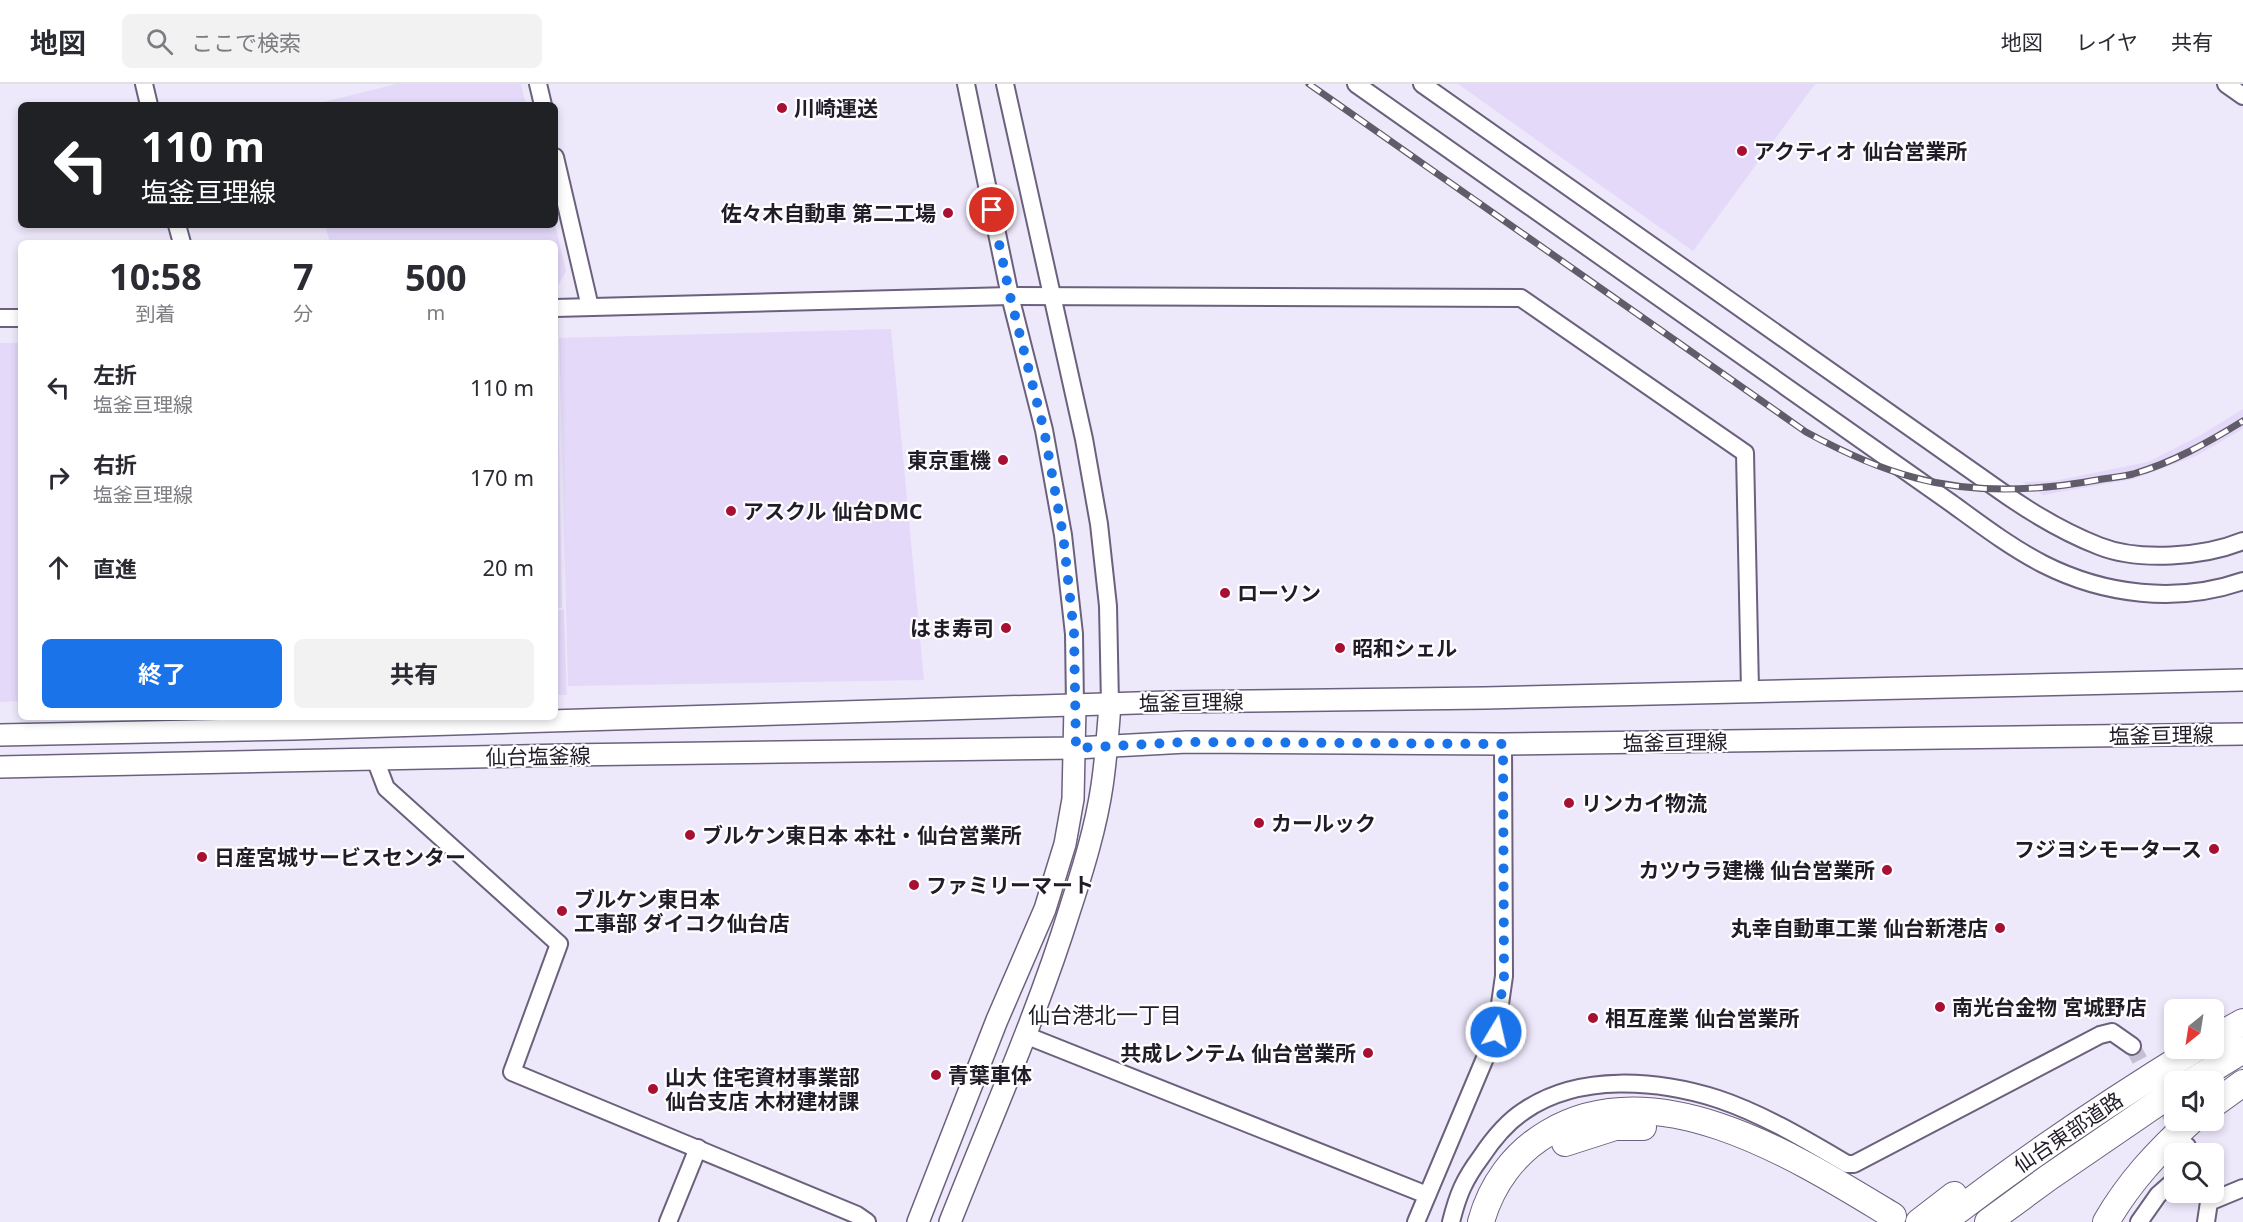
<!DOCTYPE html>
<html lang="ja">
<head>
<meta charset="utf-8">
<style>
	:root { --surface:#fff; --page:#f2f2f3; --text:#2b2b33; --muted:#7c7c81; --line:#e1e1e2; --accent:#1a73e8 }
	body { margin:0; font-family:"Noto Sans","Noto Sans JP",sans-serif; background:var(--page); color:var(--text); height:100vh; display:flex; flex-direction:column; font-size:22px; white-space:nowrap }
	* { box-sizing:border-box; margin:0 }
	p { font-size:20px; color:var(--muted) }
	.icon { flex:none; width:33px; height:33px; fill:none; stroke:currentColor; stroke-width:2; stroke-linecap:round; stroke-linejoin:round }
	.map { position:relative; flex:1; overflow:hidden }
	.details { position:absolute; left:18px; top:156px; width:540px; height:480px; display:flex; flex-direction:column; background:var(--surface); border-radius:9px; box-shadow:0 3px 9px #0003 }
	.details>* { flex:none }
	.hud { position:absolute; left:18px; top:18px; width:540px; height:126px; border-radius:9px; box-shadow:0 3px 9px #0003; background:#202124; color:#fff; overflow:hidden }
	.needle { width:39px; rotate:210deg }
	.buttons { position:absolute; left:2164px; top:915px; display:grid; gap:12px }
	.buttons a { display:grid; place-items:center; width:60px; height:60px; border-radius:9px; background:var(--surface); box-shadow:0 3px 9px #0003; font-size:30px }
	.pin { position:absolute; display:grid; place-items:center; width:51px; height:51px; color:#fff; margin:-26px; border:3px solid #fff; border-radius:50%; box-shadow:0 2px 6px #0007 }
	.me { position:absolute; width:66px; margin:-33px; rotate:9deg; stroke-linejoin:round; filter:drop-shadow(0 0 4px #0008) }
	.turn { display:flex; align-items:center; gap:21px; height:126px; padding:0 24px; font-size:27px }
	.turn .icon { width:78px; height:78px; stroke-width:2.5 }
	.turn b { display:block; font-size:42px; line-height:51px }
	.eta { display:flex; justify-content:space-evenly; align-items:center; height:102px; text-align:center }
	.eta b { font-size:36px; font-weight:700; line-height:42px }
	.cta { display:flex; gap:12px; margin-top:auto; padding:12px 24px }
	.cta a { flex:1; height:69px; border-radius:9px; background:var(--accent); color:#fff; font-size:24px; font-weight:700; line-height:69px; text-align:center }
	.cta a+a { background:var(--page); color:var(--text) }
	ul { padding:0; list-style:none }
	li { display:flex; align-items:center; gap:18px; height:90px; padding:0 24px }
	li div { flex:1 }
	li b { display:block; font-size:22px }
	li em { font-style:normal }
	header { display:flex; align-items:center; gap:36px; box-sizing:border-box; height:84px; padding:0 30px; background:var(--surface); border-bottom:2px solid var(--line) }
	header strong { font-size:28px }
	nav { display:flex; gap:33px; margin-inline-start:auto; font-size:21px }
	.search { width:420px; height:54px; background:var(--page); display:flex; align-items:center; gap:15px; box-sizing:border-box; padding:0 21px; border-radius:9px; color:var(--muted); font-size:22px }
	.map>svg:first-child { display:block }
	.built { fill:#e4d9f9 }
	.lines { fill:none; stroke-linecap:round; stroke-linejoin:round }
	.minor-tunnel { stroke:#c5bfd1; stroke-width:16; stroke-dasharray:16 8; stroke-linecap:butt }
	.minor-casing { stroke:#6b617d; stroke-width:20 }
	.major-casing { stroke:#6b617d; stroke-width:24 }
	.highway-casing { stroke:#6b617d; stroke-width:28 }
	.minor { stroke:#fff; stroke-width:16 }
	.major { stroke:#fff; stroke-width:21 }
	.highway { stroke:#fff; stroke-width:26 }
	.rail-casing { stroke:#615c6a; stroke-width:7 }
	.rail { stroke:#fff; stroke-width:4.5; stroke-dasharray:14; stroke-linecap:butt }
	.route { stroke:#1a73e8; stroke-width:10; stroke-dasharray:0 18 }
	.poi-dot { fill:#a81033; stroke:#fff; stroke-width:2 }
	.labels { text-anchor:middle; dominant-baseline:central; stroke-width:4.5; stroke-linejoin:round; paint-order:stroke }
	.poi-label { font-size:21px; font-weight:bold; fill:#211c28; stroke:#fff; text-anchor:start }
	.street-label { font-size:21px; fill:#211c28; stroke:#fff }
	.neighbourhood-label { font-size:22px; fill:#211c28; stroke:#fff }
</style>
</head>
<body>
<header>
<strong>地図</strong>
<div class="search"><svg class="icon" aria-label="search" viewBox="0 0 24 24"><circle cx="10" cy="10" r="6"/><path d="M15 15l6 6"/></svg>ここで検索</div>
<nav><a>地図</a><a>レイヤ</a><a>共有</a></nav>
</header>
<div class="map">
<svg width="2243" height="1138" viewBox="0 0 2243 1138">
	<rect width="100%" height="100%" fill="#eee8fb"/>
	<g class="built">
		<polygon points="396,0 521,0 526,21 312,21"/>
		<polygon points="1458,0 1815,0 1693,167"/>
		<polygon points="325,141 555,141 566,187 559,200 555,200 555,159 330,159"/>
		<polygon points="891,245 924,596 568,602 559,254"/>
		<polygon points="555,255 557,255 562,524 555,524"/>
		<polygon points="0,259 21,259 21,617 0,618"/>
		<polygon points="2243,325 2243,344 2241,346 2196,372 2134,395 2043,411 2023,398 2054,397 2148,378 2201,351"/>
		<polygon points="555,526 564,526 567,611 555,611"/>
	</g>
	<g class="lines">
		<polyline class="minor-tunnel" points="2132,962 2184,1056"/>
		<defs>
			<g id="minor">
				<polyline points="144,0 149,21"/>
				<polyline points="538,0 543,21"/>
				<polyline points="966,0 1010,212 1044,346 1063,451 1074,550 1075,622"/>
				<polyline points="1005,0 1084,355 1099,440 1108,522 1110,620"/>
				<path d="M 1356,0 L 1951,419 C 1980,440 2010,463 2043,480 C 2104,511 2177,520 2243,497"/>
				<path d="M 1422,0 L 1999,406 C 2030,428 2063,448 2099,462 C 2139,478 2204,473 2243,457"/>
				<polyline points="2226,0 2243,12"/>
				<polyline points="555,73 590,223"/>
				<polyline points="177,141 182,159"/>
				<polyline points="555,224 1010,212 1521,214 1745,369 1750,606"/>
				<polyline points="0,234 21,234"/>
				<polyline points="375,675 386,704 559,860 512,988 857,1131 867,1138"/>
				<polyline points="1025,951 1427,1111"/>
				<polyline points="2187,1062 2189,1070"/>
				<polyline points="668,1138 698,1064"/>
				<polyline points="1416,1138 1496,948 1504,892 1503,660"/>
				<path d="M 1451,1138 C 1458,1110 1464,1096 1481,1073 C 1493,1055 1507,1038 1524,1027 C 1579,989 1658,996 1718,1015 C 1763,1030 1806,1056 1847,1080 L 1854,1080 L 2100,951 L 2112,948 L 2132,962"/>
				<polyline points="2139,1138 2158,1111 2175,1096"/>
				<polyline points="2206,1138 2209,1118 2243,1104"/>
			</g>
			<g id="major">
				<polyline points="0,651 293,645 1168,618 1485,614 2243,596"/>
				<polyline points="0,683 565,671 1076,664 1187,658 1503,660 2243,650"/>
				<polyline points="918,1138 997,936 1045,825 1065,760 1073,715 1075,622"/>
				<path d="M 950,1138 C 991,1034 1037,931 1070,825 C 1083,785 1096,743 1102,702 C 1106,675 1108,648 1110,620"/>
			</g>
			<g id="highway">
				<polyline points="2214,954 2243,938"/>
				<polyline points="2191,998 2243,966"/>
				<polyline points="2214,1020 2243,999"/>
				<polyline points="1565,1059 1615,1043 1643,1043"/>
				<path d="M 1481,1138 C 1491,1101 1514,1069 1548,1049 C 1657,984 1799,1075 1893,1132"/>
				<polyline points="1919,1138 1954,1111"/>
				<path d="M 1943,1138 C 2024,1075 2109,1018 2197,964"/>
				<polyline points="1988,1138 2048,1094 2175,1007"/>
				<path d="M 2106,1138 C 2129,1098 2158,1067 2192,1036"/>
			</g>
		</defs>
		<use href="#minor" class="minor-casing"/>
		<use href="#major" class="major-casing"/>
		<use href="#highway" class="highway-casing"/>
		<use href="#minor" class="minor"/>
		<use href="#major" class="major"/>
		<use href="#highway" class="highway"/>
		<defs>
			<path id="rail" d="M 1309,0 L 1806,348 C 1841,367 1877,384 1916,394 C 1975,410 2037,407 2097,396 C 2108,394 2121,393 2133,390 C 2172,379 2209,358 2243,337"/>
		</defs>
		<use href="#rail" class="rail-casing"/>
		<use href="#rail" class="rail"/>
	</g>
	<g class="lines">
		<polyline class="route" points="992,126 1010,212 1044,346 1063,451 1074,549 1076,664 1187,658 1503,660 1504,892 1496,948"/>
	</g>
	<g class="poi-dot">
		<circle cx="782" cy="24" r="6"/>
		<circle cx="1742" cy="67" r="6"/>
		<circle cx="948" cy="129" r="6"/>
		<circle cx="1003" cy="376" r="6"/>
		<circle cx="731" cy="427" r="6"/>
		<circle cx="1225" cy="509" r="6"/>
		<circle cx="1006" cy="544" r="6"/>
		<circle cx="1340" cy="564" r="6"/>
		<circle cx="1569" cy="719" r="6"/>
		<circle cx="1259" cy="739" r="6"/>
		<circle cx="690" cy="751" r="6"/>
		<circle cx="2214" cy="765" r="6"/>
		<circle cx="202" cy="773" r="6"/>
		<circle cx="1887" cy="786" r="6"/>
		<circle cx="914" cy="801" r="6"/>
		<circle cx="562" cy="827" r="6"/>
		<circle cx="2000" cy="844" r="6"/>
		<circle cx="1940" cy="923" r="6"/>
		<circle cx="1593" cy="934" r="6"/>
		<circle cx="1368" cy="969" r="6"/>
		<circle cx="936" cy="991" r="6"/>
		<circle cx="653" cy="1005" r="6"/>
	</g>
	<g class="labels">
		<g class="poi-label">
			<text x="794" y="24">川崎運送</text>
			<text x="1754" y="67">アクティオ 仙台営業所</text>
			<text x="936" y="129" text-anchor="end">佐々木自動車 第二工場</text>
			<text x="991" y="376" text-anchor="end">東京重機</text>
			<text x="743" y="427">アスクル 仙台DMC</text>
			<text x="1237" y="509">ローソン</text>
			<text x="994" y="544" text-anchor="end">はま寿司</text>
			<text x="1352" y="564">昭和シェル</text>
			<text x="1581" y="719">リンカイ物流</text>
			<text x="1271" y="739">カールック</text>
			<text x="702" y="751">ブルケン東日本 本社・仙台営業所</text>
			<text x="2202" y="765" text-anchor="end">フジヨシモータース</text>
			<text x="214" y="773">日産宮城サービスセンター</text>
			<text x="1875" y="786" text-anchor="end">カツウラ建機 仙台営業所</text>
			<text x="926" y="801">ファミリーマート</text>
			<text x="574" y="815">ブルケン東日本<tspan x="574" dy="24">工事部 ダイコク仙台店</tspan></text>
			<text x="1988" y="844" text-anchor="end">丸幸自動車工業 仙台新港店</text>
			<text x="1952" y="923">南光台金物 宮城野店</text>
			<text x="1605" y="934">相互産業 仙台営業所</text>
			<text x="1356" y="969" text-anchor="end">共成レンテム 仙台営業所</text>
			<text x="948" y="991">青葉車体</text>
			<text x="665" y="993">山大 住宅資材事業部<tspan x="665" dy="24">仙台支店 木材建材課</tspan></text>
		</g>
		<g class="street-label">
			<text transform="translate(1191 618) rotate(-1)">塩釜亘理線</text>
			<text transform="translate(2161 651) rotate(-1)">塩釜亘理線</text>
			<text transform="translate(1675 658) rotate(-1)">塩釜亘理線</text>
			<text transform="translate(538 672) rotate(-1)">仙台塩釜線</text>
			<text transform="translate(2068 1048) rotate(-34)">仙台東部道路</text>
		</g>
		<g class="neighbourhood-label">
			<text x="1105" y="930">仙台港北一丁目</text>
		</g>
	</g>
</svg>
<div class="buttons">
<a><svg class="needle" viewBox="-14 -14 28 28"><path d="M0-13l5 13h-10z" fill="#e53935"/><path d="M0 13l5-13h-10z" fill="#7c7c81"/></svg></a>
<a><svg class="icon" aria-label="sound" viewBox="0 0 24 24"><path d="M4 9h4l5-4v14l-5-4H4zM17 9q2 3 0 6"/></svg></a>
<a><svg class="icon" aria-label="search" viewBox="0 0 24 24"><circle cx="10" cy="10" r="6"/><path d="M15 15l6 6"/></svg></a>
</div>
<div class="pin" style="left:992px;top:126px;background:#d93025"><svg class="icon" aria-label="arrive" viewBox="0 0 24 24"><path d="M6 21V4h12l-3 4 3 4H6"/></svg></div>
<svg class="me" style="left:1496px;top:948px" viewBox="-20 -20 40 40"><circle r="17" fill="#1a73e8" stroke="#fff" stroke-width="3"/><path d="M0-11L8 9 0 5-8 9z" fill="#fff"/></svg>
<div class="hud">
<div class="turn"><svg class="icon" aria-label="left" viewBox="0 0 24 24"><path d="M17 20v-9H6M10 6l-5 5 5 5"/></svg><div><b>110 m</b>塩釜亘理線</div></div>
</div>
<section class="details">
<div class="eta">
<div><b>10:58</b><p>到着</p></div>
<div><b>7</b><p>分</p></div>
<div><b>500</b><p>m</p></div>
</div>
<ul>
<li><svg class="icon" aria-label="left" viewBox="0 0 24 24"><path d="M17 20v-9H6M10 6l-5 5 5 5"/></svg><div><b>左折</b><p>塩釜亘理線</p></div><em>110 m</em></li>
<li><svg class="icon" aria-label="right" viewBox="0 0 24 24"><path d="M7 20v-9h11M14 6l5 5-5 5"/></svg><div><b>右折</b><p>塩釜亘理線</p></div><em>170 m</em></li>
<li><svg class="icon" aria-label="ahead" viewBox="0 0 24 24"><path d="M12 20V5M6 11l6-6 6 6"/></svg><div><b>直進</b></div><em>20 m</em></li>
</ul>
<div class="cta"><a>終了</a><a>共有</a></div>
</section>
</div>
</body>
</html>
